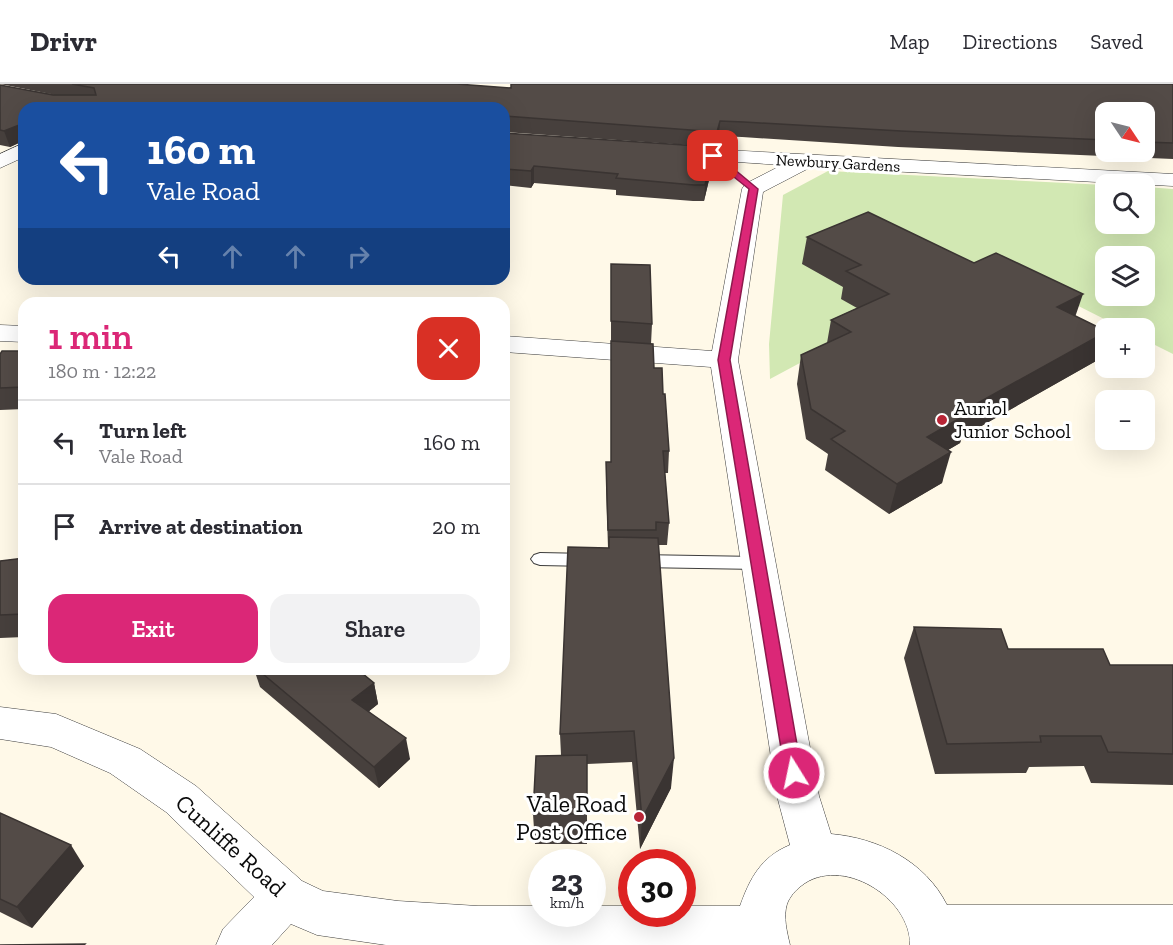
<!DOCTYPE html>
<html lang="en">
<head>
<meta charset="utf-8">
<style>
	:root { --surface:#fff; --page:#f2f2f3; --text:#2b2b33; --muted:#7c7c81; --line:#e1e1e2; --accent:#db2777 }
	body { margin:0; font-family:"Zilla Slab",serif; background:var(--page); color:var(--text); height:100vh; display:flex; flex-direction:column; font-size:22px; white-space:nowrap }
	* { box-sizing:border-box; margin:0 }
	p { font-size:20px; color:var(--muted) }
	.icon { flex:none; width:33px; height:33px; fill:none; stroke:currentColor; stroke-width:2; stroke-linecap:round; stroke-linejoin:round }
	.map { position:relative; flex:1; overflow:hidden }
	.panel { position:absolute; left:18px; top:213px; width:492px; height:378px; display:flex; flex-direction:column; background:var(--surface); border-radius:18px; box-shadow:0 6px 24px #0002 }
	.panel>* { flex:none }
	.guide { position:absolute; left:18px; top:18px; width:492px; height:183px; border-radius:18px; box-shadow:0 6px 24px #0002; background:#1a4fa0; color:#fff; overflow:hidden }
	.needle { width:39px; rotate:125deg }
	.controls { position:absolute; left:1095px; top:18px; display:grid; gap:12px }
	.controls a { display:grid; place-items:center; width:60px; height:60px; border-radius:12px; background:var(--surface); box-shadow:0 6px 24px #0002; font-size:30px }
	.speed { position:absolute; left:528px; top:765px; display:flex; gap:12px; font-size:30px; font-weight:700; text-align:center }
	.speed>* { display:grid; place-content:center; width:78px; height:78px; border-radius:50%; background:var(--surface); box-shadow:0 6px 24px #0002; line-height:1 }
	.speed small { font-size:15px; font-weight:400 }
	.speed .limit { border:9px solid #d22; background:#fff; color:#111 }
	.pin { position:absolute; display:grid; place-items:center; width:51px; height:51px; color:#fff; margin:-26px; border-radius:12px; box-shadow:0 3px 9px #0006 }
	.me { position:absolute; width:66px; margin:-33px; rotate:350deg; stroke-linejoin:round; filter:drop-shadow(0 0 4px #0008) }
	.turn { display:flex; align-items:center; gap:21px; height:126px; padding:0 30px; font-size:27px }
	.turn .icon { width:78px; height:78px; stroke-width:2.5 }
	.turn b { display:block; font-size:42px; line-height:51px }
	.lanes { display:flex; align-items:center; height:57px; padding:0 30px; background:#0003; justify-content:center; gap:30px; direction:ltr }
	.lanes .off { opacity:.35 }
	.round { display:grid; place-items:center; flex:none; width:63px; height:63px; border-radius:18px; background:var(--page) }
	.overview { display:flex; align-items:center; justify-content:space-between; height:102px; padding:0 30px }
	h1 { font-size:36px; font-weight:600; line-height:45px; color:var(--accent) }
	.primary-button { display:flex; gap:12px; margin-top:auto; padding:12px 30px }
	.primary-button a { flex:1; height:69px; border-radius:18px; background:var(--accent); color:#fff; font-size:24px; font-weight:600; line-height:69px; text-align:center }
	.primary-button a+a { background:var(--page); color:var(--text) }
	ul { padding:0; list-style:none }
	li { display:flex; align-items:center; gap:18px; height:84px; padding:0 30px; border-top:2px solid var(--line) }
	li div { flex:1 }
	li b { display:block; font-size:22px }
	li em { font-style:normal }
	header { display:flex; align-items:center; gap:36px; box-sizing:border-box; height:84px; padding:0 30px; background:var(--surface); border-bottom:2px solid var(--line) }
	header strong { font-size:28px }
	nav { display:flex; gap:33px; margin-inline-start:auto; font-size:21px }
	.map>svg:first-child { display:block }
	.green { fill:#d2e8b3; fill-rule:evenodd }
	.lines { fill:none; stroke-linecap:round; stroke-linejoin:round }
	.service-casing { stroke:#3d3d3d; stroke-width:2 }
	.minor-casing { stroke:#3d3d3d; stroke-width:1 }
	.service { fill:#fff; fill-rule:evenodd }
	.minor { fill:#fff; fill-rule:evenodd }
	.wall { fill:#47403d; fill-rule:evenodd }
	.shaded-wall { fill:#3a3432 }
	.building { fill:#534b47; stroke:#3a3432; stroke-width:1.5 }
	.route { fill:#db2777; stroke:#8e194d; stroke-width:1.5 }
	.poi-dot { fill:#b82536; stroke:#fff; stroke-width:2 }
	.labels { text-anchor:middle; dominant-baseline:central; stroke-width:6; stroke-linejoin:round; paint-order:stroke }
	.far-street-label { font-size:16px; fill:#0a0a0a; stroke:#fff }
	.poi-label { font-size:20px; fill:#0a0a0a; stroke:#fff; text-anchor:start }
	.near-poi-label { font-size:24px; fill:#0a0a0a; stroke:#fff; text-anchor:end }
	.near-street-label { font-size:24px; fill:#0a0a0a; stroke:#fff }
</style>
</head>
<body>
<header>
<strong>Drivr</strong>
<nav><a>Map</a><a>Directions</a><a>Saved</a></nav>
</header>
<div class="map">
<svg width="1173" height="861" viewBox="0 0 1173 861">
	<rect width="100%" height="100%" fill="#fff9e8"/>
	<path class="green" d="M 828,87 L 1105,101 L 1106,140 L 1144,140 L 1145,103 L 1173,105 L 1173,270 L 1145,256 L 1144,244 L 1122,244 L 1005,185 L 826,265 L 770,295 L 769,260 L 783,111 ZM 1106,172 L 1144,172 L 1144,212 L 1106,212 Z"/>
	<g class="lines">
		<defs>
			<g id="service">
				<polygon points="540,469 589,470 595,472 598,476 595,480 589,482 540,481 534,479 531,475 534,471"/>
				<polygon points="639,471 758,473 764,475 767,479 764,483 758,485 639,483 633,481 630,477 633,473"/>
			</g>
			<g id="minor">
				<polygon points="24,59 24,73 0,84 0,70"/>
				<path d="M 669,63 L 1173,90 L 1173,102 L 811,83 L 763,108 L 738,276 L 819,712 L 831,750 C 878,754 925,777 947,821 L 1173,821 L 1173,861 L 910,861 C 911,814 841,770 801,802 C 796,806 790,812 787,820 C 783,833 787,848 790,861 L 386,861 L 317,851 L 291,840 L 272,861 L 216,861 L 223,845 L 254,813 L 166,728 L 110,689 L 51,663 L 0,655 L 0,623 L 56,630 L 140,665 L 196,702 L 302,797 L 323,807 L 398,817 L 478,822 L 542,822 L 542,830 L 592,830 L 592,822 L 632,822 L 632,830 L 682,830 L 682,822 L 740,822 C 750,794 761,773 790,761 L 777,712 L 711,283 L 504,268 L 504,252 L 712,267 L 742,105 L 745,100 L 782,81 L 662,73 L 659,69 L 662,65 Z"/>
				<polygon points="0,241 24,242 24,258 0,257"/>
			</g>
		</defs>
		<use href="#service" class="service-casing"/>
		<use href="#minor" class="minor-casing"/>
		<use href="#service" class="service"/>
		<use href="#minor" class="minor"/>
	</g>
	<g class="wall">
		<path d="M 0,0 L 457,0 L 511,4 L 1173,0 L 1173,75 L 898,63 L 742,53 L 719,52 L 716,63 L 504,48 L 504,24 L 24,24 L 24,60 L 23,57 L 10,63 L 0,61 L 0,1 L 56,11 ZM 1106,28 L 1144,28 L 1144,68 L 1106,68 Z"/>
		<polygon points="504,49 713,79 704,117 693,117 616,111 616,106 534,99 531,104 504,101"/>
		<polygon points="807,153 1075,232 1096,277 962,353 960,359 948,366 942,399 889,430 825,386 828,370 806,355 797,300 801,271 827,259 831,236 857,224 841,215 843,203 802,180"/>
		<polygon points="611,180 652,240 651,260 654,284 663,310 669,367 668,389 665,389 669,439 667,461 658,461 671,704 640,765 632,678 587,680 587,760 535,760 533,730 561,671 560,650 608,464 606,400 606,378 611,378"/>
		<polygon points="24,267 24,325 0,326 0,270"/>
		<polygon points="24,474 24,553 0,554 0,477"/>
		<polygon points="914,543 1008,565 1110,581 1173,581 1173,701 1091,699 1084,682 1029,683 1026,689 935,690 904,574"/>
		<polygon points="254,585 357,585 374,599 378,620 369,627 410,675 379,704 260,603"/>
		<polygon points="0,729 84,782 32,844 0,828"/>
	</g>
	<g class="shaded-wall">
		<polygon points="720,37 719,52 716,63 717,48"/>
		<polygon points="19,41 23,57 10,63 4,47"/>
		<polygon points="714,63 713,79 704,117 705,101"/>
		<polygon points="534,82 534,99 531,104 531,87"/>
		<polygon points="1083,210 1073,239 1057,223"/>
		<polygon points="1106,248 1106,252 1096,277 962,353 960,359 919,383 927,353 965,326"/>
		<polygon points="951,368 942,399 889,430 897,400"/>
		<polygon points="374,599 378,620 357,637 352,616"/>
		<polygon points="406,654 410,675 379,704 374,683"/>
		<polygon points="674,674 671,704 640,765 642,735"/>
		<polygon points="71,761 84,782 32,844 17,823"/>
	</g>
	<g class="building">
		<polygon points="72,0 457,0 511,4 511,0 1173,0 1173,59 1144,58 1144,28 1106,28 1106,56 901,47 744,38 720,37 717,48 504,32 504,24 24,24 24,51 20,50 19,41 4,47 0,46 0,1 53,11 96,11 94,4"/>
		<polygon points="504,49 714,63 705,101 694,101 616,94 618,90 534,82 531,87 504,85"/>
		<polygon points="868,128 974,179 996,169 1083,210 1057,223 1106,247 1106,248 965,326 969,329 927,353 951,368 897,400 831,355 845,347 811,325 801,271 851,248 831,236 889,210 846,187 861,181 807,153"/>
		<polygon points="611,180 650,181 652,240 611,237"/>
		<polygon points="611,257 653,260 654,284 662,284 663,310 665,310 669,367 663,367 669,439 656,438 656,446 608,446 606,378 611,378"/>
		<polygon points="2,267 24,267 24,303 0,304 0,270"/>
		<polygon points="609,453 658,454 674,674 642,735 634,647 560,650 568,463 609,464"/>
		<polygon points="24,474 24,483 21,490 24,489 24,530 0,531 0,477"/>
		<polygon points="914,543 1001,545 1008,565 1103,565 1110,581 1173,581 1173,670 1108,668 1101,652 1040,652 1041,658 947,660"/>
		<polygon points="257,585 357,585 374,599 352,616 406,654 374,683"/>
		<polygon points="587,671 587,730 533,730 536,672"/>
		<polygon points="0,729 71,761 17,823 0,815"/>
		<polygon points="85,860 84,861 0,861"/>
	</g>
	<polygon class="route" points="710,70 716,70 758,105 730,276 802,689 800,694 794,696 788,694 785,689 718,276 749,105 710,74"/>
	<g class="poi-dot">
		<circle cx="942" cy="336" r="6"/>
		<circle cx="639" cy="733" r="6"/>
	</g>
	<g class="labels">
		<g class="far-street-label">
			<text transform="translate(838 79) rotate(3)">Newbury Gardens</text>
		</g>
		<g class="poi-label">
			<text x="954" y="324">Auriol<tspan x="954" dy="23">Junior School</tspan></text>
		</g>
		<g class="near-poi-label">
			<text x="627" y="719">Vale Road<tspan x="627" dy="28">Post Office</tspan></text>
		</g>
		<g class="near-street-label">
			<text transform="translate(231 761) rotate(42)">Cunliffe Road</text>
		</g>
	</g>
</svg>
<div class="controls">
<a><svg class="needle" viewBox="-14 -14 28 28"><path d="M0-13l5 13h-10z" fill="#e53935"/><path d="M0 13l5-13h-10z" fill="#7c7c81"/></svg></a>
<a><svg class="icon" aria-label="search" viewBox="0 0 24 24"><circle cx="10" cy="10" r="6"/><path d="M15 15l6 6"/></svg></a>
<a><svg class="icon" aria-label="layers" viewBox="0 0 24 24"><path d="M12 4l9 5-9 5-9-5zM3 14l9 5 9-5"/></svg></a>
<a>+</a>
<a>−</a>
</div>
<div class="speed"><div>23<small>km/h</small></div><div class="limit">30</div></div>
<div class="pin" style="left:713px;top:72px;background:#d93025"><svg class="icon" aria-label="arrive" viewBox="0 0 24 24"><path d="M6 21V4h12l-3 4 3 4H6"/></svg></div>
<svg class="me" style="left:794px;top:689px" viewBox="-20 -20 40 40"><circle r="17" fill="#db2777" stroke="#fff" stroke-width="3"/><path d="M0-11L8 9 0 5-8 9z" fill="#fff"/></svg>
<div class="guide">
<div class="turn"><svg class="icon" aria-label="left" viewBox="0 0 24 24"><path d="M17 20v-9H6M10 6l-5 5 5 5"/></svg><div><b>160 m</b>Vale Road</div></div>
<div class="lanes"><svg class="icon" aria-label="left" viewBox="0 0 24 24"><path d="M17 20v-9H6M10 6l-5 5 5 5"/></svg><svg class="icon off" aria-label="ahead" viewBox="0 0 24 24"><path d="M12 20V5M6 11l6-6 6 6"/></svg><svg class="icon off" aria-label="ahead" viewBox="0 0 24 24"><path d="M12 20V5M6 11l6-6 6 6"/></svg><svg class="icon off" aria-label="right" viewBox="0 0 24 24"><path d="M7 20v-9h11M14 6l5 5-5 5"/></svg></div>
</div>
<section class="panel">
<div class="overview"><div><h1>1 min</h1><p>180 m · 12:22</p></div><a class="round" style="background:#d93025;color:#fff"><svg class="icon" aria-label="close" viewBox="0 0 24 24"><path d="M6 6l12 12M18 6L6 18"/></svg></a></div>
<ul>
<li><svg class="icon" aria-label="left" viewBox="0 0 24 24"><path d="M17 20v-9H6M10 6l-5 5 5 5"/></svg><div><b>Turn left</b><p>Vale Road</p></div><em>160 m</em></li>
<li><svg class="icon" aria-label="arrive" viewBox="0 0 24 24"><path d="M6 21V4h12l-3 4 3 4H6"/></svg><div><b>Arrive at destination</b></div><em>20 m</em></li>
</ul>
<div class="primary-button"><a>Exit</a><a>Share</a></div>
</section>
</div>
</body>
</html>
